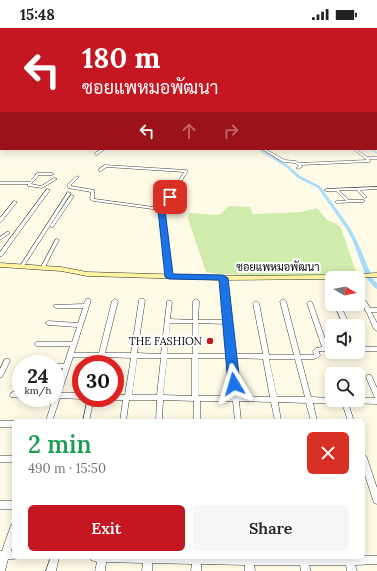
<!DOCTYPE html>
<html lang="en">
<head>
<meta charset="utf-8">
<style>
	:root { --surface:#fff; --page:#f6f6f6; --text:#222; --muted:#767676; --accent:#c41722 }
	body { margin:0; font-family:Lora,Sarabun,serif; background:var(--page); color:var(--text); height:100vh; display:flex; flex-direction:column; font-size:15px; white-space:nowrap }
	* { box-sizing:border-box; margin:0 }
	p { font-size:13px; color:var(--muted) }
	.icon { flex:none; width:22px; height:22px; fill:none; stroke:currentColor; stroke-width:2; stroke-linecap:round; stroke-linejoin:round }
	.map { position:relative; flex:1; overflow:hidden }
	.drawer { position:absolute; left:12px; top:391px; width:353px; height:140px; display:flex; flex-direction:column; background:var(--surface); border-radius:6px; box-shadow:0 2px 10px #0003 }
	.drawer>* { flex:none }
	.hud { position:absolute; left:0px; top:0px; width:377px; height:122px; box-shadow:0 2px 10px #0003; background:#c41722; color:#fff; overflow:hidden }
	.needle { width:26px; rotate:99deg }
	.tools { position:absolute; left:325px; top:243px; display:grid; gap:8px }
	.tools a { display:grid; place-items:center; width:40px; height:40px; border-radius:6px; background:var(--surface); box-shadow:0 2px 10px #0003; font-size:20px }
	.speed { position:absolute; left:12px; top:327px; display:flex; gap:8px; font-size:20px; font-weight:700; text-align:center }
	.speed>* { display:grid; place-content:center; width:52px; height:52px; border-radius:50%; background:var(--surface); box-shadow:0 2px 10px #0003; line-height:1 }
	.speed small { font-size:10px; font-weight:400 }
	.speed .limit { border:6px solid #d22; background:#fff; color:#111 }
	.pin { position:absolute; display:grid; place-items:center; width:34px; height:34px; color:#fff; margin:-17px; border-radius:8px; box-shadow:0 2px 6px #0006 }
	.me { position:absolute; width:44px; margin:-22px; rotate:353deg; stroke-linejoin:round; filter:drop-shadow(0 0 3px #0008) }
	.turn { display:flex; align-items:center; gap:14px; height:84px; padding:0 16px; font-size:18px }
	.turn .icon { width:52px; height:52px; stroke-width:2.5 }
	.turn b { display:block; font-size:28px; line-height:34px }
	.lanes { display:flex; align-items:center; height:38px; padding:0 16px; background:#0003; justify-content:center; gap:20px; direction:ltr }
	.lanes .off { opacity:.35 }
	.round { display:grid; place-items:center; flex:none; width:42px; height:42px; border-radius:6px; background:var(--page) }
	.summary { display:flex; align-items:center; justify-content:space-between; height:68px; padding:0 16px }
	h1 { font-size:24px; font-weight:600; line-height:30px; color:#1e9e55 }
	.button { display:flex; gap:8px; margin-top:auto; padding:8px 16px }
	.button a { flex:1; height:46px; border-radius:6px; background:var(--accent); color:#fff; font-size:16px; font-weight:600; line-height:46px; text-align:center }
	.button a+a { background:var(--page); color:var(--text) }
	.status { display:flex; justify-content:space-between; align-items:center; height:28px; padding:0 20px; background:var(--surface); direction:ltr }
	.status svg { height:11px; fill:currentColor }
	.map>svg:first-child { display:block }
	.green { fill:#cfecad }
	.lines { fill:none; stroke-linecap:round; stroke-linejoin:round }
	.canal { fill:#a5ddfc; fill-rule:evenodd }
	.river { fill:#a5ddfc; fill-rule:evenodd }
	.street-casing { stroke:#3d3d3d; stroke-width:1 }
	.secondary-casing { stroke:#2c2c2c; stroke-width:1 }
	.street { fill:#fff; fill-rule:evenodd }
	.secondary { fill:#fff3a1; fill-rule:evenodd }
	.route { fill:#1a73e8; stroke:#114b97 }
	.poi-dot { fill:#c41722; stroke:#fff; stroke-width:1.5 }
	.labels { text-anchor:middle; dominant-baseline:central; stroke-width:4; stroke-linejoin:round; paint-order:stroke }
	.street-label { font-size:11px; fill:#0a0a0a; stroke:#fff }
	.poi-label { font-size:11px; fill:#0a0a0a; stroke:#fff; text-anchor:end }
</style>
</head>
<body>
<div class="status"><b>15:48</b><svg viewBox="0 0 49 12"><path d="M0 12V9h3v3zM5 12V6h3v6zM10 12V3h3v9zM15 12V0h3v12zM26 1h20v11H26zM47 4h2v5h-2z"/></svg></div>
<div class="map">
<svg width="377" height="543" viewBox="0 0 377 543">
	<rect width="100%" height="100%" fill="#fffae6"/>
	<polygon class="green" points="229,178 250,179 253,186 300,184 317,180 327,192 335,195 341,200 356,244 350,247 261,247 217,246 206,244 188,191 189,185 219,187"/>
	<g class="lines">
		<g class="canal">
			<rect x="376" y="82" width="1" height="2"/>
			<polygon points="257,121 261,121 289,138 300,148 320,158 350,200 357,213 373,251 377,255 377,261 375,260 367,251 353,213 346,200 318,160 298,150 287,140"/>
			<polygon points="369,121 373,121 377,124 377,126"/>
		</g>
		<rect class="river" x="0" y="79" width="1" height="2"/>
		<defs>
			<g id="street">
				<polygon points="1,80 1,82 0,83 0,81"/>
				<polygon points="376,108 377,109 377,111 376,110"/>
				<rect x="376" y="115" width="1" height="2"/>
				<polygon points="102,121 105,121 97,127 95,127 95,125"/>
				<polygon points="262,121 265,121 285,132 296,133 299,135 367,132 353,121 356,121 367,129 377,129 377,131 369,131 371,133 370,134 301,137 302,138 302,139 298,141 296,140 299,138 295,135 283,134"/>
				<polygon points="105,137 186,142 188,143 164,181 171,249 171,250 169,250 167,249 160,182 93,173 90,171 91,164 68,160 67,157 77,148 79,149 71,157 71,158 94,162 94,171 95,171 161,180 184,144 107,139 101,143 99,143 99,141"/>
				<polygon points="37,145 52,145 54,146 52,147 39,147 31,156 41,158 54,150 57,151 42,160 28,158 28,156 0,156 0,154 30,154"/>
				<polygon points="377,159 377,161 360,162 367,169 365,170 364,170 357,162 339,162 349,172 364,172 365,173 363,174 336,175 335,174 337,173 346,173 336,163 326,163 324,162 326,161"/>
				<polygon points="47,161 50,162 2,228 0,228 0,224"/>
				<polygon points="68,164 71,165 24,238 24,239 20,239 20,238"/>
				<polygon points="71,167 74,168 53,199 51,199 50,198"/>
				<polygon points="14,173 17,174 1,194 0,194 0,190"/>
				<polygon points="7,204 9,204 10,205 0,212 0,209"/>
				<polygon points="56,211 57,211 59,212 45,239 45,240 41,240 41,239"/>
				<path d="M 221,249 L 223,249 L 225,250 L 234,326 L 263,326 L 253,275 L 256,273 L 259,275 L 269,327 L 294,327 L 280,273 L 283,271 L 286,273 L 300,327 L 314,327 L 313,323 L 316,320 L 322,319 L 307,275 L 310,273 L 312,274 L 328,319 L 332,319 L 332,323 L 319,323 L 320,328 L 319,329 L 314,331 L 301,331 L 311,369 L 332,370 L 332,372 L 358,372 L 358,370 L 376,370 L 375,370 L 374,368 L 366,349 L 367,347 L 371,347 L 377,360 L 377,376 L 348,375 L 354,393 L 348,393 L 342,375 L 313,375 L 317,393 L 311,393 L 306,375 L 278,374 L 281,393 L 275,393 L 271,374 L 239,373 L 241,393 L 235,393 L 233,373 L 200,373 L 200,393 L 194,393 L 194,373 L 163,372 L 162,393 L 156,393 L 157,372 L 129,372 L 126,393 L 120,393 L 123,372 L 115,372 L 112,370 L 115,370 L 115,366 L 125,367 L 131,330 L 104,329 L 102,336 L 96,336 L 98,329 L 73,329 L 61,365 L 81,365 L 81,370 L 83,370 L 81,371 L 60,370 L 52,393 L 46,393 L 53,370 L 55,370 L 55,364 L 63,340 L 55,340 L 55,336 L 54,336 L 64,336 L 70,318 L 37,318 L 35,317 L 34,316 L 35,315 L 37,314 L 72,314 L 77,299 L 48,297 L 45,295 L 48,293 L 78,295 L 83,280 L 56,280 L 53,278 L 54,277 L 84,276 L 86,271 L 90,271 L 91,272 L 74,325 L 99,325 L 112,273 L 115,271 L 117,272 L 118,273 L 105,325 L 131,325 L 139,272 L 140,271 L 144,271 L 145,272 L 137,325 L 161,326 L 167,273 L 171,273 L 172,274 L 170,291 L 193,292 L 193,273 L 196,271 L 199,273 L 198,292 L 225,292 L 221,250 ZM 170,295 L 193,295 L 193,326 L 167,326 ZM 198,295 L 225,296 L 228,326 L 198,326 ZM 137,330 L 161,330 L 157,367 L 132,367 ZM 167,330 L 192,330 L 192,368 L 163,367 ZM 198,330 L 228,330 L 232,368 L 198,368 ZM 234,330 L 263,331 L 270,369 L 239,368 ZM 269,331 L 295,331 L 305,369 L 277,369 Z"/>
				<polygon points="364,272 366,273 370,280 377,280 377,284 371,284 377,295 377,303 375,302 374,301 366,283 364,282 365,281 361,274"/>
				<polygon points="334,276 340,276 350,298 344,298"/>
				<rect x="358" y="319" width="19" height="4"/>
				<polygon points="5,331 9,331 10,333 2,349 0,349 0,341"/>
				<polygon points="13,364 21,364 21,370 11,369 10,367 11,365"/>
				<polygon points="88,370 94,370 89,393 83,393"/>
				<rect x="0" y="393" width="14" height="6"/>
				<polygon points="363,427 366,428 367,430 377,460 377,476 374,475 373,472 363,441"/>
				<rect x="0" y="428" width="14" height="6"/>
				<rect x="0" y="473" width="14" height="8"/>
				<polygon points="14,496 14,513 11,523 14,523 14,529 18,529 17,530 14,531 8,531 5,543 0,543 0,523 2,523 11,497"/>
				<polygon points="363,528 377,528 377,536 355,537 357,543 347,543 346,537 309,537 311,543 301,543 300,537 254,537 255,543 245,543 245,537 201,536 201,543 191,543 192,536 152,535 152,543 142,543 143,535 106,534 105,543 95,543 97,534 91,532 90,529 363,529"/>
				<polygon points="51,529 59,529 56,543 46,543"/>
			</g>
			<polygon id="secondary" points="0,235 61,239 87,244 223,248 336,247 377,245 377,249 332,250 332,251 223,252 87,248 61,243 0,239"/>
		</defs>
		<use href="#street" class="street-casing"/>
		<use href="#secondary" class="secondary-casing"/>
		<use href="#street" class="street"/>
		<use href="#secondary" class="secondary"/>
	</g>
	<linearGradient id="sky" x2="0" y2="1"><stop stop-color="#8dc4f0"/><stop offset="0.47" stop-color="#fffdf4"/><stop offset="1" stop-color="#fffdf4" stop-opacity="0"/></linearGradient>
	<rect width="377" height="144" fill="url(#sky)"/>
	<polygon class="route" points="168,167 173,169 165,182 173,246 223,247 228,250 240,356 238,360 234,361 230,360 228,356 219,252 169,251 165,249 158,182"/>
	<circle class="poi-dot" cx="210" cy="313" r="4"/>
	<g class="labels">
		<g class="street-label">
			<text x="278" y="239">ซอยแพหมอพัฒนา</text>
		</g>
		<g class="poi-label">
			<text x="202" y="313">THE FASHION</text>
		</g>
	</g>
</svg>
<div class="tools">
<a><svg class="needle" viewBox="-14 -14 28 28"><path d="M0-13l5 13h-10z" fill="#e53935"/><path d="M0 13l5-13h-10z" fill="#767676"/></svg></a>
<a><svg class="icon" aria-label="sound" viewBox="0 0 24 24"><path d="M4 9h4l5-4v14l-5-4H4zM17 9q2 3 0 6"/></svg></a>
<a><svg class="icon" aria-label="search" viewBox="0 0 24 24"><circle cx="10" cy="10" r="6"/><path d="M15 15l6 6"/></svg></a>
</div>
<div class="speed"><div>24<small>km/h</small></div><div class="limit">30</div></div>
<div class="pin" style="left:170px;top:169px;background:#d93025"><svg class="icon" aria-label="arrive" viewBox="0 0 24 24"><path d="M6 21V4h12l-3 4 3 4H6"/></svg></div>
<svg class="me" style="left:234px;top:356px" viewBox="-20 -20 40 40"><path d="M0-17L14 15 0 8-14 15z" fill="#1a73e8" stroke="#fff" stroke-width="4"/></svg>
<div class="hud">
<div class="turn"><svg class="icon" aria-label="left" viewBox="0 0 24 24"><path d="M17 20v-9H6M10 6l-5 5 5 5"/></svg><div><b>180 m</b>ซอยแพหมอพัฒนา</div></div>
<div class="lanes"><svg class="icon" aria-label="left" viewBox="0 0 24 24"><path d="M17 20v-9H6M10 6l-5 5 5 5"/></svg><svg class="icon off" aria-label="ahead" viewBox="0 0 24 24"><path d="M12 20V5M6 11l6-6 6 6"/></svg><svg class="icon off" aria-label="right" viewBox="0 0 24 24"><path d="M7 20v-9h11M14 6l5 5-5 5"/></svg></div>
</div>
<section class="drawer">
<div class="summary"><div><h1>2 min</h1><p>490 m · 15:50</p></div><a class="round" style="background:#d93025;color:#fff"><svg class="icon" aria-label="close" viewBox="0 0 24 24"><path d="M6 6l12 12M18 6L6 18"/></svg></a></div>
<div class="button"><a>Exit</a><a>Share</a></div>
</section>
</div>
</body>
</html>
